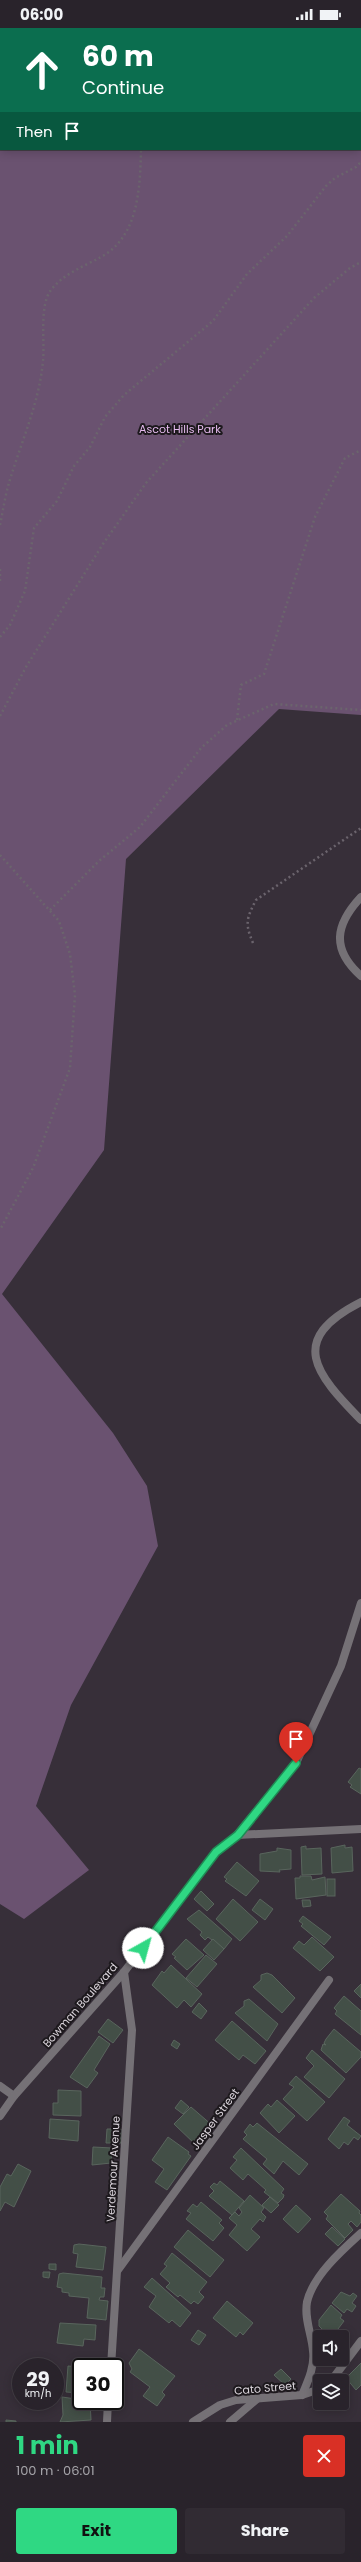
<!DOCTYPE html>
<html lang="en">
<head>
<meta charset="utf-8">
<style>
	:root { --surface:#29232b; --page:#312b33; --text:#f1f3f6; --muted:#a5a4a9; --line:#454047; --accent:#2fd883 }
	body { margin:0; font-family:Poppins,sans-serif; background:var(--page); color:var(--text); height:100vh; display:flex; flex-direction:column; font-size:15px; white-space:nowrap }
	* { box-sizing:border-box; margin:0 }
	p { font-size:13px; color:var(--muted) }
	.icon { flex:none; width:22px; height:22px; fill:none; stroke:currentColor; stroke-width:2; stroke-linecap:round; stroke-linejoin:round }
	.map { position:relative; height:2394px; overflow:hidden }
	.sheet { display:flex; flex-direction:column; background:var(--surface); flex:1 }
	.sheet>* { flex:none }
	.hud { position:absolute; left:0px; top:0px; width:361px; height:122px; box-shadow:0 2px 10px #0003,0 0 0 1px var(--line); background:#0b6e4f; color:#fff; overflow:hidden }
	.fabs { position:absolute; left:313px; top:2302px; display:grid; gap:8px }
	.fabs a { display:grid; place-items:center; width:36px; height:36px; border-radius:4px; background:var(--surface); box-shadow:0 2px 10px #0003,0 0 0 1px var(--line); font-size:20px }
	.speed { position:absolute; left:12px; top:2330px; display:flex; gap:8px; font-size:20px; font-weight:700; text-align:center }
	.speed>* { display:grid; place-content:center; width:52px; height:52px; border-radius:50%; background:var(--surface); box-shadow:0 2px 10px #0003,0 0 0 1px var(--line); line-height:1 }
	.speed small { font-size:10px; font-weight:400 }
	.speed .limit { border:2px solid #111; border-radius:6px; background:#fff; color:#111 }
	.pin { position:absolute; display:grid; place-items:center; width:34px; height:34px; color:#fff; margin:-41px -17px; border-radius:50% 50% 50% 0; rotate:-45deg; box-shadow:0 0 4px #0007 }
	.pin .icon { rotate:45deg }
	.me { position:absolute; width:44px; margin:-22px; rotate:38deg; stroke-linejoin:round; filter:drop-shadow(0 0 3px #0008) }
	.turn { display:flex; align-items:center; gap:14px; height:84px; padding:0 16px; font-size:18px }
	.turn .icon { width:52px; height:52px; stroke-width:2.5 }
	.turn b { display:block; font-size:28px; line-height:34px }
	.then { display:flex; align-items:center; height:38px; padding:0 16px; background:#0003; gap:8px; font-size:15px }
	.round { display:grid; place-items:center; flex:none; width:42px; height:42px; border-radius:4px; background:var(--page) }
	.headline { display:flex; align-items:center; justify-content:space-between; height:68px; padding:0 16px }
	h1 { font-size:24px; font-weight:700; line-height:30px; color:var(--accent) }
	.cta { display:flex; gap:8px; margin-top:auto; padding:8px 16px }
	.cta a { flex:1; height:46px; border-radius:4px; background:var(--accent); color:#111; font-size:16px; font-weight:700; line-height:46px; text-align:center }
	.cta a+a { background:var(--page); color:var(--text) }
	.status { display:flex; justify-content:space-between; align-items:center; height:28px; padding:0 20px; background:var(--surface); direction:ltr }
	.status svg { height:11px; fill:currentColor }
	.map>svg:first-child { display:block }
	.green { fill:#6a5270; fill-rule:evenodd }
	.building { fill:#434f47; stroke:#59655d }
	.lines { fill:none; stroke-linecap:round; stroke-linejoin:round }
	.path { stroke:#6b646d; stroke-width:2.5; stroke-dasharray:2 3; stroke-linecap:butt }
	.lane { stroke:#757176; stroke-width:8 }
	.street { stroke:#757176; stroke-width:8 }
	.route-casing { stroke:#1f8c55; stroke-width:10 }
	.route { stroke:#2fd883; stroke-width:7 }
	.labels { text-anchor:middle; dominant-baseline:central; stroke-width:4; stroke-linejoin:round; paint-order:stroke }
	.park-label { font-size:11px; fill:#e6bbef; stroke:#1d191d }
	.street-label { font-size:11px; fill:#dbd5dc; stroke:#1d191d }
</style>
</head>
<body>
<div class="status"><b>06:00</b><svg viewBox="0 0 49 12"><path d="M0 12V9h3v3zM5 12V6h3v6zM10 12V3h3v9zM15 12V0h3v12zM26 1h20v11H26zM47 4h2v5h-2z"/></svg></div>
<div class="map">
<svg width="361" height="2394" viewBox="0 0 361 2394">
	<rect width="100%" height="100%" fill="#372f39"/>
	<path class="green" d="M 0,0 L 361,0 L 361,687 L 279,681 L 126,831 L 104,1122 L 2,1266 L 113,1405 L 147,1458 L 158,1518 L 71,1677 L 36,1778 L 89,1842 L 24,1891 L 0,1876 ZM 1,1 L 360,1 L 360,121 L 1,121 Z"/>
	<g class="building">
		<polygon points="359,1740 361,1741 361,1766 350,1759 352,1757 348,1754"/>
		<polygon points="345,1817 345,1820 352,1819 353,1843 332,1845 331,1820"/>
		<polygon points="306,1818 306,1821 321,1820 322,1846 302,1847 301,1819"/>
		<polygon points="277,1820 291,1822 291,1841 279,1842 280,1844 260,1843 260,1826 277,1823"/>
		<polygon points="237,1834 259,1853 246,1868 225,1853 227,1851 224,1849"/>
		<polygon points="300,1848 311,1848 312,1852 325,1849 326,1867 296,1871 295,1850 300,1850"/>
		<rect x="327" y="1851" width="8" height="17"/>
		<polygon points="201,1863 214,1876 207,1883 194,1871"/>
		<polygon points="233,1871 258,1894 240,1913 216,1891"/>
		<polygon points="260,1871 273,1881 265,1892 252,1882"/>
		<polygon points="302,1872 310,1872 311,1878 303,1879"/>
		<polygon points="199,1882 232,1911 224,1921 208,1909 205,1912 200,1907 202,1904 187,1891"/>
		<polygon points="303,1888 331,1909 324,1917 301,1898 303,1896 299,1893"/>
		<polygon points="312,1909 334,1929 320,1943 293,1920 299,1913 304,1917"/>
		<polygon points="186,1911 204,1927 187,1942 174,1930 176,1929 172,1926"/>
		<polygon points="213,1911 224,1921 214,1932 203,1922"/>
		<polygon points="206,1927 217,1936 197,1959 186,1950"/>
		<polygon points="171,1937 202,1966 191,1979 184,1972 177,1980 152,1957 162,1943 164,1945"/>
		<polygon points="267,1945 272,1947 295,1970 282,1985 253,1959 261,1952 261,1947"/>
		<polygon points="361,1956 361,1970 354,1963"/>
		<polygon points="344,1968 361,1983 361,2007 335,1986 337,1983 334,1980"/>
		<polygon points="249,1971 278,1996 267,2013 235,1985 244,1978 244,1973"/>
		<polygon points="199,1975 207,1983 201,1991 192,1984"/>
		<polygon points="108,1991 123,2002 113,2015 98,2004"/>
		<polygon points="232,1993 266,2023 255,2036 243,2027 239,2032 215,2012"/>
		<polygon points="334,2001 361,2024 361,2029 346,2045 321,2022 323,2016 326,2017 324,2015 326,2011"/>
		<polygon points="99,2008 110,2016 94,2042 98,2045 87,2060 70,2049"/>
		<polygon points="174,2012 180,2016 177,2021 171,2017"/>
		<polygon points="312,2022 345,2051 329,2070 304,2049 314,2038 306,2030"/>
		<polygon points="296,2048 325,2074 307,2093 283,2071 294,2059 289,2056"/>
		<polygon points="58,2062 81,2063 81,2088 53,2087 53,2075 58,2075"/>
		<polygon points="181,2072 189,2079 183,2086 175,2080"/>
		<polygon points="277,2072 295,2088 279,2105 260,2085 268,2076 271,2079"/>
		<polygon points="191,2079 213,2098 197,2118 174,2096"/>
		<polygon points="344,2089 350,2093 347,2097 361,2108 358,2112 354,2109 348,2117 344,2114 339,2121 328,2111"/>
		<polygon points="50,2091 79,2093 78,2113 49,2110"/>
		<polygon points="257,2095 308,2136 299,2147 283,2133 274,2146 263,2136 267,2131 243,2111 247,2107 244,2104 250,2096 253,2099"/>
		<polygon points="107,2101 121,2101 121,2115 106,2115"/>
		<polygon points="168,2109 189,2124 188,2126 191,2128 167,2162 155,2154 164,2141 152,2132"/>
		<polygon points="93,2119 112,2120 111,2135 92,2137"/>
		<polygon points="241,2120 284,2161 281,2165 284,2167 283,2170 278,2175 264,2164 266,2162 248,2146 243,2152 230,2140 237,2132 233,2129"/>
		<polygon points="18,2136 31,2143 14,2179 5,2174 0,2183 0,2159 7,2146 11,2148"/>
		<polygon points="220,2153 244,2173 232,2187 209,2168 214,2163 210,2159 214,2155 217,2157"/>
		<polygon points="341,2166 360,2183 359,2185 361,2187 361,2194 357,2199 351,2193 348,2196 353,2202 345,2210 326,2191 328,2188 324,2184"/>
		<polygon points="250,2167 264,2180 261,2184 266,2189 263,2194 260,2191 251,2201 260,2209 247,2223 229,2207 237,2197 229,2190 235,2184 239,2188 242,2184 239,2180"/>
		<polygon points="270,2169 279,2177 271,2185 262,2177"/>
		<polygon points="201,2174 222,2192 219,2195 224,2200 213,2213 186,2191 191,2185 187,2183 193,2176 197,2179"/>
		<polygon points="296,2177 311,2191 298,2205 283,2191"/>
		<polygon points="332,2199 345,2211 338,2218 325,2206"/>
		<polygon points="188,2202 224,2232 210,2249 174,2219"/>
		<polygon points="79,2216 106,2219 103,2242 76,2239 78,2226 73,2225 74,2217"/>
		<polygon points="172,2225 207,2254 199,2264 204,2269 198,2276 194,2273 191,2276 180,2267 178,2269 166,2259 170,2255 160,2246 167,2238 164,2236"/>
		<polygon points="49,2236 56,2236 56,2242 49,2241"/>
		<polygon points="43,2244 50,2244 49,2250 43,2249"/>
		<polygon points="63,2245 102,2249 101,2260 105,2260 104,2269 100,2269 99,2272 108,2273 106,2292 87,2290 89,2270 69,2268 69,2265 62,2264 62,2260 57,2259 59,2246"/>
		<polygon points="152,2250 191,2285 180,2299 172,2292 169,2295 149,2279 156,2268 144,2259"/>
		<polygon points="341,2264 350,2268 353,2265 357,2268 352,2275 356,2278 352,2284 347,2281 344,2285 332,2275"/>
		<polygon points="227,2273 253,2295 243,2307 240,2304 236,2309 213,2290"/>
		<polygon points="331,2277 342,2287 340,2290 344,2293 332,2309 326,2309 322,2305 324,2303 319,2298 319,2292"/>
		<polygon points="60,2295 96,2297 95,2312 84,2311 83,2318 57,2315"/>
		<polygon points="198,2302 206,2307 199,2317 191,2312"/>
		<polygon points="139,2321 175,2348 162,2364 165,2367 157,2378 143,2368 150,2359 130,2344 132,2341 129,2335"/>
		<polygon points="361,2335 361,2357 356,2362 346,2350"/>
		<polygon points="68,2338 81,2339 81,2365 66,2364"/>
		<polygon points="281,2341 291,2351 285,2357 274,2347"/>
		<polygon points="62,2369 90,2373 91,2392 60,2394 63,2387"/>
		<polygon points="6,2392 16,2393 16,2394 6,2394"/>
	</g>
	<g class="lines">
		<g class="path">
			<polyline points="17,1 17,0"/>
			<polyline points="178,1 179,0"/>
			<polyline points="0,22 1,21"/>
			<path d="M 0,497 C 3,483 5,468 9,455 C 21,414 39,376 43,333 C 45,314 39,277 51,262 C 62,247 84,238 99,230 C 139,210 140,160 141,121"/>
			<polyline points="0,541 0,554"/>
			<polyline points="0,609 10,597 25,563 34,500 57,473 74,438 90,419 105,389 124,367 213,293 247,246 287,208 326,158 335,150 356,139 361,134"/>
			<polyline points="0,688 26,639 103,516 146,455 314,270 350,240 361,234"/>
			<polyline points="237,692 241,657 264,646 315,489 345,430 361,422"/>
			<polyline points="0,827 59,893 70,926 75,967 70,1040 33,1140 0,1202"/>
			<polyline points="50,882 99,833 140,799 201,720 227,697 274,676 361,682"/>
			<path d="M 253,915 C 245,896 246,891 256,872 L 361,800"/>
		</g>
		<g class="lane">
			<path d="M 361,869 C 335,897 331,921 361,948"/>
			<path d="M 361,1274 C 286,1312 316,1346 361,1392"/>
			<polyline points="237,1807 296,1735 341,1638 361,1575"/>
		</g>
		<g class="street">
			<polyline points="0,2058 14,2068"/>
			<polyline points="0,2088 14,2068 124,1944 216,1824 237,1807 361,1801"/>
			<polyline points="118,2242 329,1952"/>
			<polyline points="111,2339 132,2002 124,1944"/>
			<polyline points="331,2353 361,2313"/>
			<path d="M 302,2367 C 308,2353 315,2338 313,2323 C 312,2307 304,2291 307,2274 C 313,2248 341,2223 361,2205"/>
			<polyline points="107,2394 108,2373"/>
			<polyline points="193,2394 220,2377 236,2372 302,2367 320,2361"/>
			<polyline points="230,2394 257,2371"/>
		</g>
	</g>
	<g class="lines">
		<defs>
			<polyline id="route" points="143,1920 216,1824 238,1807 296,1735"/>
		</defs>
		<use href="#route" class="route-casing"/>
		<use href="#route" class="route"/>
	</g>
	<g class="labels">
		<g class="park-label">
			<text x="180" y="401">Ascot Hills Park</text>
		</g>
		<g class="street-label">
			<text transform="translate(80 1977) rotate(-49)">Bowman Boulevard</text>
			<text transform="translate(215 2091) rotate(-54)">Jasper Street</text>
			<text transform="translate(113 2141) rotate(-87)">Verdemour Avenue</text>
			<text transform="translate(265 2360) rotate(-5)">Cato Street</text>
		</g>
	</g>
</svg>
<div class="fabs">
<a><svg class="icon" aria-label="sound" viewBox="0 0 24 24"><path d="M4 9h4l5-4v14l-5-4H4zM17 9q2 3 0 6"/></svg></a>
<a><svg class="icon" aria-label="layers" viewBox="0 0 24 24"><path d="M12 4l9 5-9 5-9-5zM3 14l9 5 9-5"/></svg></a>
</div>
<div class="speed"><div>29<small>km/h</small></div><div class="limit">30</div></div>
<div class="pin" style="left:296px;top:1735px;background:#d93025"><svg class="icon" aria-label="arrive" viewBox="0 0 24 24"><path d="M6 21V4h12l-3 4 3 4H6"/></svg></div>
<svg class="me" style="left:143px;top:1920px" viewBox="-20 -20 40 40"><circle r="19" fill="#fff"/><path d="M0-13L10 11 0 6-10 11z" fill="#2fd883"/></svg>
<div class="hud">
<div class="turn"><svg class="icon" aria-label="ahead" viewBox="0 0 24 24"><path d="M12 20V5M6 11l6-6 6 6"/></svg><div><b>60 m</b>Continue</div></div>
<div class="then">Then<svg class="icon" aria-label="arrive" viewBox="0 0 24 24"><path d="M6 21V4h12l-3 4 3 4H6"/></svg></div>
</div>
</div>
<section class="sheet">
<div class="headline"><div><h1>1 min</h1><p>100 m · 06:01</p></div><a class="round" style="background:#d93025;color:#fff"><svg class="icon" aria-label="close" viewBox="0 0 24 24"><path d="M6 6l12 12M18 6L6 18"/></svg></a></div>
<div class="cta"><a>Exit</a><a>Share</a></div>
</section>
</body>
</html>
